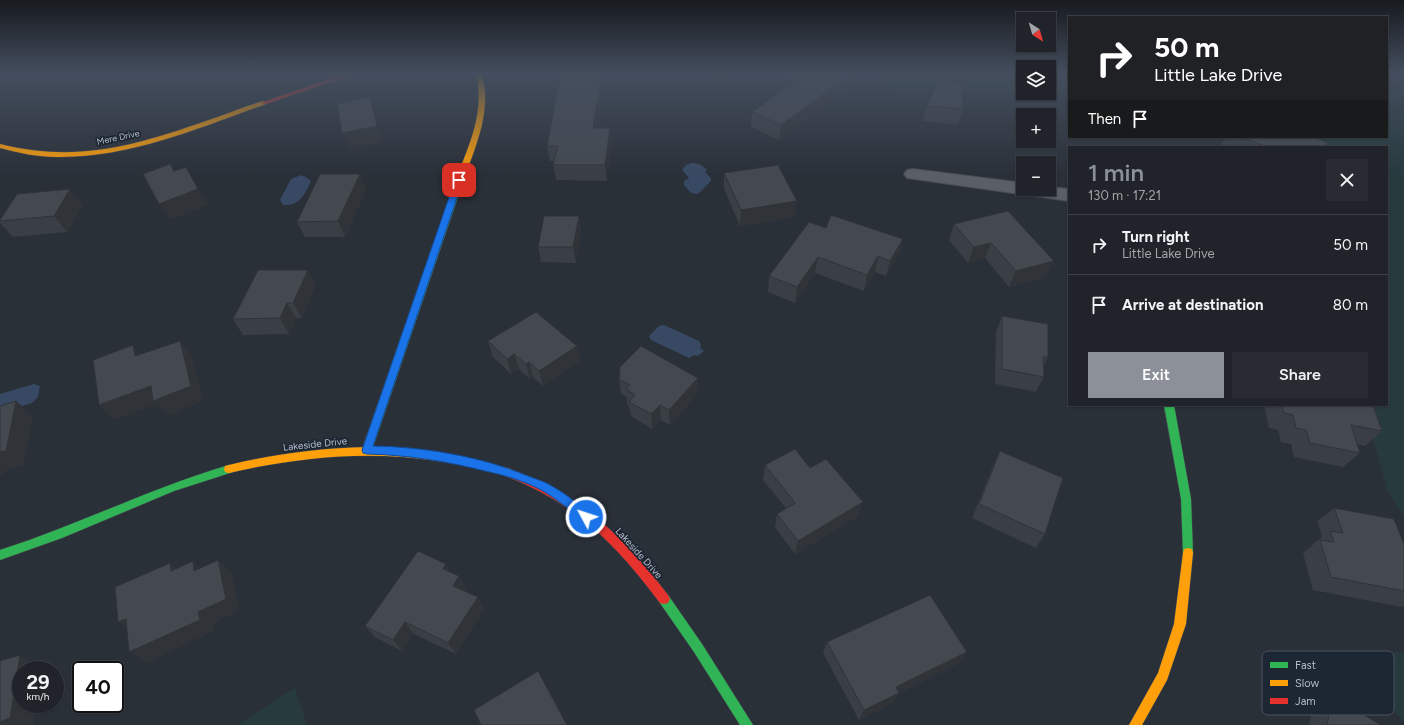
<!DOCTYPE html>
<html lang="en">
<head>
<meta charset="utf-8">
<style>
	:root { --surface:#20242a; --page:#282c32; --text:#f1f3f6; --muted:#a2a4a8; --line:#3d4147; --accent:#8c9099 }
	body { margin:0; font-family:Figtree,sans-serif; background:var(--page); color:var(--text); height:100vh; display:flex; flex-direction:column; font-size:15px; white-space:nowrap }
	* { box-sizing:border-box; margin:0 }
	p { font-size:13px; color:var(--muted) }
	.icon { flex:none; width:22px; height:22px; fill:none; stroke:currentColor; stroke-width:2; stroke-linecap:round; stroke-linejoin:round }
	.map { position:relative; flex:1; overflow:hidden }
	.details { position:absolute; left:1068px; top:146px; width:320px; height:260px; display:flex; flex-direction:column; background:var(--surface); border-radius:0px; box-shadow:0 1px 3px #0004,0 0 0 1px var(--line) }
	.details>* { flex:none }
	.banner { position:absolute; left:1068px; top:16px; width:320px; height:122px; border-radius:0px; box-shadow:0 1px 3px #0004,0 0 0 1px var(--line); background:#202124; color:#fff; overflow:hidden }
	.needle { width:26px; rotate:143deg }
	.tools { position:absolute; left:1016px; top:12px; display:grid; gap:8px }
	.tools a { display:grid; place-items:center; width:40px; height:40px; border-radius:0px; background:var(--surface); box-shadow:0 1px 3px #0004,0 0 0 1px var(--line); font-size:20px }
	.speed { position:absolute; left:12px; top:661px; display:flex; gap:8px; font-size:20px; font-weight:700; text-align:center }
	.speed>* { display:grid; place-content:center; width:52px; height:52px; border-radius:50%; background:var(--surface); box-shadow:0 1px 3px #0004,0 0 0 1px var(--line); line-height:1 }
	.speed small { font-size:10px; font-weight:400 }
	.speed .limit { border:2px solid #111; border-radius:6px; background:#fff; color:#111 }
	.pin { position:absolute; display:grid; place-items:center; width:34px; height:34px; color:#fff; margin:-17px; border-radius:8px; box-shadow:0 2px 6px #0006 }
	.me { position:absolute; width:44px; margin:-22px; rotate:310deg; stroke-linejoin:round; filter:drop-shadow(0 0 3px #0008) }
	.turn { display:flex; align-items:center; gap:14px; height:84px; padding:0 20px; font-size:18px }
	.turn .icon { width:52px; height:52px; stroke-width:2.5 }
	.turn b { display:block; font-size:28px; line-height:34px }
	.then { display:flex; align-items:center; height:38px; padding:0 20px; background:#0003; gap:8px; font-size:15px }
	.round { display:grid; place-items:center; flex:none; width:42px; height:42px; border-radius:0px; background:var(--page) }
	.summary { display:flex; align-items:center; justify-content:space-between; height:68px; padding:0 20px }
	h1 { font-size:24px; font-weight:600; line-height:30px; color:var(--accent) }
	.cta { display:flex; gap:8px; margin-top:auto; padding:8px 20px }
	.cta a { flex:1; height:46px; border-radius:0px; background:var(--accent); color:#fff; font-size:16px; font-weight:600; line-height:46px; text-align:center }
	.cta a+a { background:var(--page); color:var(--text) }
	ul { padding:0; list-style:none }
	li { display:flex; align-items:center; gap:12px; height:60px; padding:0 20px; border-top:1px solid var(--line) }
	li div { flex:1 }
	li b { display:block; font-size:15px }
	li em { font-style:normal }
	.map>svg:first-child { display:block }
	.green { fill:#273a3e }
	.water { fill:#384963 }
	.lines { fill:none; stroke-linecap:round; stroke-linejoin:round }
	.street-casing { stroke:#484c53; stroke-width:2 }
	.fast-casing { stroke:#484c53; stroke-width:1 }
	.slow-casing { stroke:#484c53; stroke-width:1 }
	.jam-casing { stroke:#484c53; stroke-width:1 }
	.street { fill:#5a5e66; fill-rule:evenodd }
	.fast { fill:#30b455; fill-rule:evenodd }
	.slow { fill:#ff9f0a; fill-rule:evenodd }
	.jam { fill:#e5322d; fill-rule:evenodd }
	.wall { fill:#3a3f45 }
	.shaded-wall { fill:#303338 }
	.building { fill:#444950; stroke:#303338 }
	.route { fill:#1a73e8; stroke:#114b97 }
	.labels { text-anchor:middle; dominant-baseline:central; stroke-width:3.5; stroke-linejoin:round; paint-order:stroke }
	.far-street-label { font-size:9px; fill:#b4bcc9; stroke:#1d2633 }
	.street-label { font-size:10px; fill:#b4bcc9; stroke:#1d2633 }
	.key { fill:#1d2633; stroke:#4a5360; stroke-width:1 }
	.key-label { font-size:11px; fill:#b4bcc9 }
</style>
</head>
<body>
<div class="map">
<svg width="1404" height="725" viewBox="0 0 1404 725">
	<rect width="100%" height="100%" fill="#2a3038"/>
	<g class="green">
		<polygon points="680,74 746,74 724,82"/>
		<polygon points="867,74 1023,74 1023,91 898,92"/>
		<polygon points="1049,74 1069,74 1069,93 1049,92"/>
		<polygon points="1387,87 1404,90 1404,517 1387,490 1368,419 1354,405 1387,405 1387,147 1303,147 1281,137 1387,137"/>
		<polygon points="1345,652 1404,652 1404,722"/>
		<polygon points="295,688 307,725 237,725"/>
	</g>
	<g class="water">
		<path d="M 691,163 C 698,163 702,165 707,170 L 705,172 L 711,178 L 711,181 L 698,194 L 691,193 L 684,185 L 684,181 L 689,178 L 682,170 L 686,165 Z"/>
		<path d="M 301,175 L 306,177 L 311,181 C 305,194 300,206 283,205 L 280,200 L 291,179 Z"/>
		<polygon points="664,325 699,341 701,345 700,348 704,351 698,356 694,355 689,358 651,340 649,336 659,326"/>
		<polygon points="34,384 40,386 38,397 32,403 0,413 0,394"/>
	</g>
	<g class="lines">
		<defs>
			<polygon id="street" points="913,169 1023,183 1023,189 1049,189 1049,187 1069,189 1069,201 907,178 904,174 907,170"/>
			<g id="fast">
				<polygon points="457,177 463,177 464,179 372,450 370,453 367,454 364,453 362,450"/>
				<polygon points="1164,405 1174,405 1191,499 1193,553 1192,557 1188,558 1184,557 1183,553 1181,499"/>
				<path d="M 229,465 L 233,466 L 234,469 L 233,472 L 174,491 L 62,538 L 0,560 L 0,550 C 78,525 151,488 229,465 Z"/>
				<polygon points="664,594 668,595 702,644 753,725 740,725 694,652 660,603 658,599 660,595"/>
			</g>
			<g id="slow">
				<path d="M 476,74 L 482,74 C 492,111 476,145 464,179 L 460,181 L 456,179 C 470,143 485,112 476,74 Z"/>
				<path d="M 264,101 L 267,103 L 266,104 C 199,128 130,158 57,157 C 38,157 19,153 0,148 L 0,144 C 76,163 134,146 206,121 C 225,115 244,106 264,101 Z"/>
				<path d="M 368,447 C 417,449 460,455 507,468 L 511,469 L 512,472 L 511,475 L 507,476 C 484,470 462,464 438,461 C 368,450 298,457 229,473 L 225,472 L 224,469 L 225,466 L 229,465 C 275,454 321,448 368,447 Z"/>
				<polygon points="1188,548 1192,549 1193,553 1186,624 1167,680 1142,725 1129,725 1158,673 1174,624 1183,553 1184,549"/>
			</g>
			<g id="jam">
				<polygon points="345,74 354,74 266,104 261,103"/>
				<path d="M 507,468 C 580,494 622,535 668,595 L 670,599 L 668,603 L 664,604 L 660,603 C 615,543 575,502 503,475 L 502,472 L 503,469 Z"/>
			</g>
		</defs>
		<use href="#street" class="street-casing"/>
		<use href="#fast" class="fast-casing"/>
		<use href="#slow" class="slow-casing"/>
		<use href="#jam" class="jam-casing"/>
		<use href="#street" class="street"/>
		<use href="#fast" class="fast"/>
		<use href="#slow" class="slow"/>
		<use href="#jam" class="jam"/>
	</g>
	<g class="wall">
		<polygon points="601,74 603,89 597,128 612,144 607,181 556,180 553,165 554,161 550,161 547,146"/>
		<polygon points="786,74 853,74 851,88 779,140 751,127 752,112 793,84"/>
		<polygon points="927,106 963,109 958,125 923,121"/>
		<polygon points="1226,137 1313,137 1325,147 1220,147"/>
		<polygon points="724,173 795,217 740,226 724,189"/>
		<polygon points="360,174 366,189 345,237 305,237 297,222"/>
		<polygon points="83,205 67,232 13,237 0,223 0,220"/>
		<polygon points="579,216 581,232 576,263 541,262 538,247"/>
		<polygon points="954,224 1054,261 1046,277 1009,287 985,258 968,263 949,240"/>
		<polygon points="826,228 903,239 899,255 886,276 875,272 864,291 815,273 795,303 768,292 769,276"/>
		<polygon points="316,285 302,318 296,318 289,334 243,335 233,319"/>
		<polygon points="1002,316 1048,357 1044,365 1044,377 1036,392 995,384 996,332"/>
		<polygon points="488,341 577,346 580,361 543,386 533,377 530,379 519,369 511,374 493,357"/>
		<polygon points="619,379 698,393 670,425 661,420 652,429 631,416 629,406 627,404 627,397 621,394"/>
		<polygon points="1264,405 1373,405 1382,431 1365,446 1357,444 1360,453 1343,467 1294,457 1291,444 1281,442 1278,430 1269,428"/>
		<polygon points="1000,451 1045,534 1036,548 972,518 993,466"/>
		<polygon points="765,465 810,468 858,516 795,554 775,527 777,514 786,508 763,480"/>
		<polygon points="1334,508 1404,544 1404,606 1402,607 1313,590 1303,553 1313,545 1313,544 1322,537 1317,521"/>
		<polygon points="451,572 459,576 466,588 465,591 478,597 484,609 456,654 414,634 402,651 375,637 365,626"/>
		<polygon points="827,642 967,652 959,663 899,693 893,703 859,720 823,653"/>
		<polygon points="1333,697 1381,725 1309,725 1313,707"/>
	</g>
	<g class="shaded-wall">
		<polygon points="601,74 603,89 595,144 593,128"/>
		<polygon points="851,74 853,74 851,88 779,140 781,125"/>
		<polygon points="370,97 375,113 383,142 349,149 342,133"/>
		<polygon points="610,128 612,144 607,181 605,165"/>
		<polygon points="186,167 196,183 208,205 170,220 159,204"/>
		<polygon points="360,174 366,189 345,237 338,221"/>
		<polygon points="70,189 83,205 67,232 54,216"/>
		<polygon points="797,201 795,217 740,226 741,210"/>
		<polygon points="579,216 581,232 576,263 573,247"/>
		<polygon points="903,239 899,255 886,276 890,261"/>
		<polygon points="991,243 985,258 968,263 974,247"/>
		<polygon points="878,256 875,272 864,291 867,275"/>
		<polygon points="818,257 815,273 795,303 797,287"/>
		<polygon points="1054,261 1046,277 1009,287 1016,271"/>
		<polygon points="308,270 316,285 302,318 293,303"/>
		<polygon points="287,303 296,318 289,334 280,318"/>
		<polygon points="180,341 192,356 203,401 167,416 156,404 114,420 99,405"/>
		<polygon points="133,345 146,360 135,356"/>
		<polygon points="577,346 580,361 543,386 539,371"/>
		<polygon points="514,354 519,369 511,374 507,359"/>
		<polygon points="529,362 533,377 530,379 526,364"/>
		<polygon points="698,378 698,393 670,425 669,410"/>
		<polygon points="16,401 33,416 24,465 5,471 4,474 0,475 0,452"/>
		<polygon points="660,405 661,420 652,429 651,414"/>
		<polygon points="863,502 858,516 795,554 798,541"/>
		<polygon points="218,560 232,573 240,611 213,624 214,631 147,663 129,652 198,612"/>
		<polygon points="193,561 207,574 194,571"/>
		<polygon points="170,563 186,576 171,571"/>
		<polygon points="446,564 454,577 443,569"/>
		<polygon points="459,576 466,588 460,598 453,586"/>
		<polygon points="478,597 484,609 456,654 448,643"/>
		<polygon points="126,619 136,634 118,622"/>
		<polygon points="405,622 414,634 402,651 393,640"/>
		<polygon points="967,652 959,663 890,697 896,687"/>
		<polygon points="20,655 41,666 40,670 21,670 21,704 36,704 33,725 0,725 0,722"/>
		<polygon points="899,693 893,703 859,720 864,710"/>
	</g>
	<g class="building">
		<polygon points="561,74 601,74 593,128 610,128 605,165 553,165 558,146 547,146"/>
		<polygon points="798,74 851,74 781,125 752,112 801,78"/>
		<polygon points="938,81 961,84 963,109 927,106"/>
		<polygon points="370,97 377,126 342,133 337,104"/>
		<polygon points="1242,137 1313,137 1328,143 1324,147 1266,147"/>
		<polygon points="170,164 174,171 186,167 198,189 159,204 143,174"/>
		<polygon points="778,165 797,201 741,210 724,173"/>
		<polygon points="320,174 360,174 338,221 297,222"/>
		<polygon points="70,189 54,216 0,221 0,220 17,194"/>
		<polygon points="1008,211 1054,261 1016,271 991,243 974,247 954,224"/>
		<polygon points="831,215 903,239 890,261 878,256 867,275 818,257 797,287 769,276 809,222 826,228"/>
		<polygon points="544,216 579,216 573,247 538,247"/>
		<polygon points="258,270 308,270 293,303 287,303 280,318 233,319"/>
		<polygon points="536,312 577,346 539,371 529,362 526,364 514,354 507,359 488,341"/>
		<polygon points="1002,316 1048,324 1048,357 1043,357 1044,377 1002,369"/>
		<polygon points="180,341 191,386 153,401 151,386 99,405 93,360 133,345 135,356"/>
		<polygon points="641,346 698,378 669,410 660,405 651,414 629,402 635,395 626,389 630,385 619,379 620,367"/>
		<polygon points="16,401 6,451 0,452 0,406"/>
		<polygon points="1281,405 1373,405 1382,431 1351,425 1360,453 1310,443 1306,430 1296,428 1293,415 1284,413"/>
		<polygon points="795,449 810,468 826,459 863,502 798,541 777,514 795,503 765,465"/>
		<polygon points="1000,451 1063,478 1045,534 979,504"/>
		<polygon points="1334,508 1394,519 1404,544 1404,591 1331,577 1320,540 1334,542 1330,531 1343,533"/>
		<polygon points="418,551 446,564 443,569 459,576 453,586 478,597 448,643 405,622 393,640 365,626"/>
		<polygon points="218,560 226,599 198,612 200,620 129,652 126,619 118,622 115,587 170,563 171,571 193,561 194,571"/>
		<polygon points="930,595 967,652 896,687 899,693 864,710 827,642"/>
		<polygon points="20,655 10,718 0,722 0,661"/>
		<polygon points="538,671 567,725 481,725 474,710"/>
		<polygon points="1333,697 1381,725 1327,725"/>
	</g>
	<linearGradient id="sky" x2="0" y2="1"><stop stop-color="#171a1f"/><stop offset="0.42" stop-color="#444e5e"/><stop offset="1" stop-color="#444e5e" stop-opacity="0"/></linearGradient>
	<rect width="1404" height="175" fill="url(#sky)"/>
	<path class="route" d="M 459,178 L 463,180 L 373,446 C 425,447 479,456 528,476 C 535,479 544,481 550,485 C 565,493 577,503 590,514 L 591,517 L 590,520 L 586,522 L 582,520 C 570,510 557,499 543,491 C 525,481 504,475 485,471 C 446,461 407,455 367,454 L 363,453 L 362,450 L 455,180 Z"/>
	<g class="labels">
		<g class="far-street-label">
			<text transform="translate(118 137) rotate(-12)">Mere Drive</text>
		</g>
		<g class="street-label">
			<text transform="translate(315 444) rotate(-6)">Lakeside Drive</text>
			<text transform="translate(639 553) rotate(48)">Lakeside Drive</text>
		</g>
	</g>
	<rect x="1262" y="651" width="132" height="64" rx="6" class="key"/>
	<rect x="1270" y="662" width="18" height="6" fill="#30b455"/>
	<rect x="1270" y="680" width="18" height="6" fill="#ff9f0a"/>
	<rect x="1270" y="698" width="18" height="6" fill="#e5322d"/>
	<g class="key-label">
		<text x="1295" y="669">Fast</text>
		<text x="1295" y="687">Slow</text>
		<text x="1295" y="705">Jam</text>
	</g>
</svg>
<div class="tools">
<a><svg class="needle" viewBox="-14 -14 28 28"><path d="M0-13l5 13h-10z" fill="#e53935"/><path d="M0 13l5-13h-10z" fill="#a2a4a8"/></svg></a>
<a><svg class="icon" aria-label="layers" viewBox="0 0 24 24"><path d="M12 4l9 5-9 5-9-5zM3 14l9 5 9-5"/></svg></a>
<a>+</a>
<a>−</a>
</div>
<div class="speed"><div>29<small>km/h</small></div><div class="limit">40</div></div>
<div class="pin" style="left:459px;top:180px;background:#d93025"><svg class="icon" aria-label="arrive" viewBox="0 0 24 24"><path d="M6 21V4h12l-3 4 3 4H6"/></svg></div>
<svg class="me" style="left:586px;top:517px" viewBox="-20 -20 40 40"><circle r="17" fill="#1a73e8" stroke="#fff" stroke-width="3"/><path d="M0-11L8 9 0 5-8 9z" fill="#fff"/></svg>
<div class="banner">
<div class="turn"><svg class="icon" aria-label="right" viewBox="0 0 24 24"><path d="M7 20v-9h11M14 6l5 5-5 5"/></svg><div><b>50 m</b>Little Lake Drive</div></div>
<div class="then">Then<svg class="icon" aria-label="arrive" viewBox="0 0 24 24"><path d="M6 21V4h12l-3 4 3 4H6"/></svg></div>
</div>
<section class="details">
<div class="summary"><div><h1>1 min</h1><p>130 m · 17:21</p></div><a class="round"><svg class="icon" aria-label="close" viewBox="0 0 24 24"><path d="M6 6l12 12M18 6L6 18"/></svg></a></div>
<ul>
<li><svg class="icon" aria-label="right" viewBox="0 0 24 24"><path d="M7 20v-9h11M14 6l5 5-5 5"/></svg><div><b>Turn right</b><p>Little Lake Drive</p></div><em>50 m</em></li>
<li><svg class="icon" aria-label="arrive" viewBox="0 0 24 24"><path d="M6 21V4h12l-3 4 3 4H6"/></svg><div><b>Arrive at destination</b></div><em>80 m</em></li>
</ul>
<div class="cta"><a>Exit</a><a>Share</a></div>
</section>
</div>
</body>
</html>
